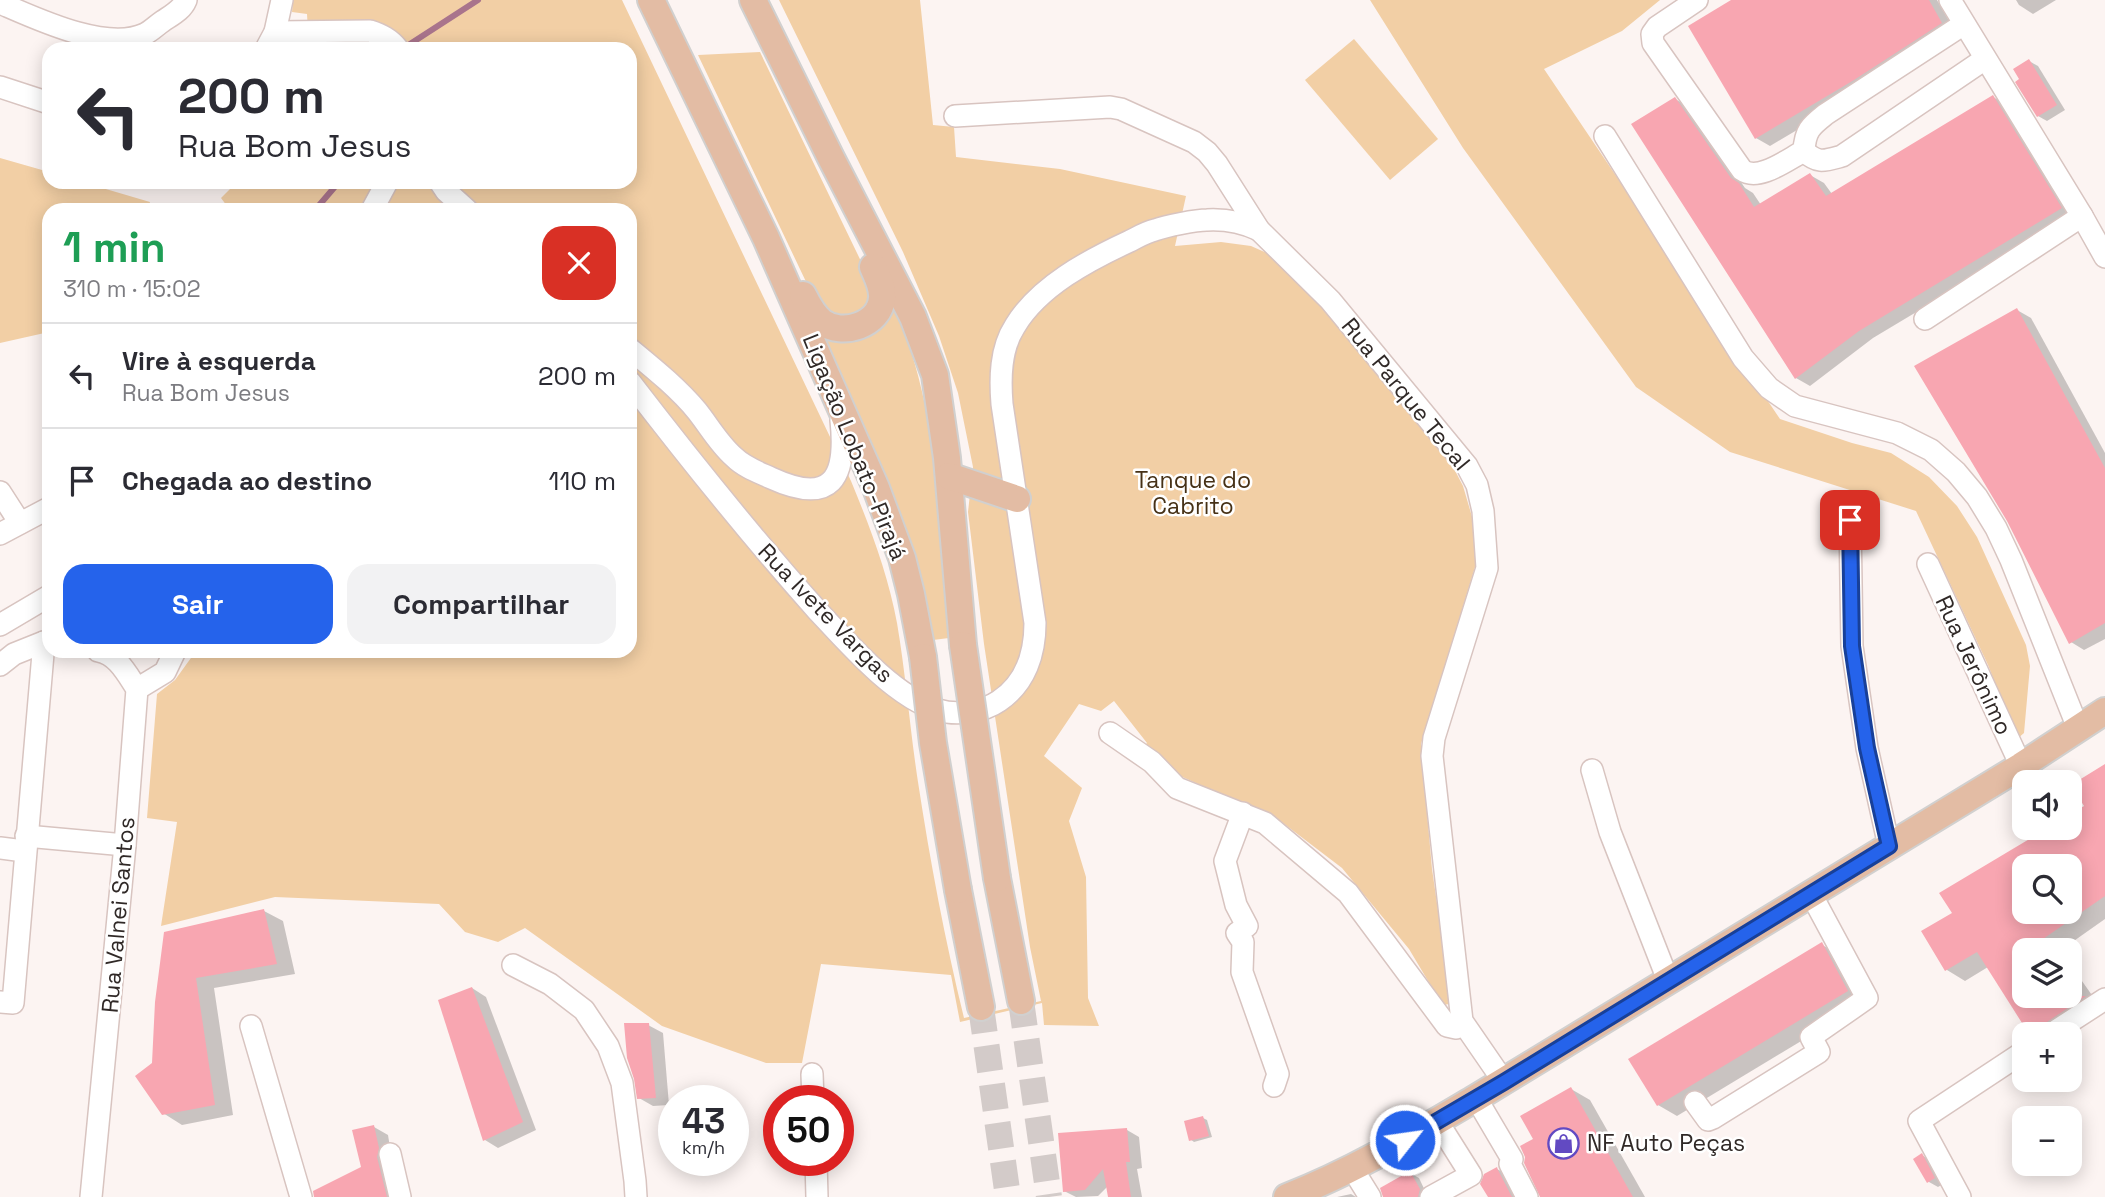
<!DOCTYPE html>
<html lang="pt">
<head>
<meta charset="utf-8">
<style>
	:root { --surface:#fff; --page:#f2f2f3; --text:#2b2b33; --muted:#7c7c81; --line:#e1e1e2; --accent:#2563eb }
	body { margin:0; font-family:"Space Grotesk",sans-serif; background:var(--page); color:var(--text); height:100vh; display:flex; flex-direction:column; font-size:26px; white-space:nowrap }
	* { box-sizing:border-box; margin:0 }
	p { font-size:23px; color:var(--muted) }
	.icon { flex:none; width:38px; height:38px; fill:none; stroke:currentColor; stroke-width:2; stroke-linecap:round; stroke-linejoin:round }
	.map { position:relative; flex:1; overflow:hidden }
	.details { position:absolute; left:42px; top:203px; width:595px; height:455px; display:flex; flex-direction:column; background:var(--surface); border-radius:21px; box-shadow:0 4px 18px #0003 }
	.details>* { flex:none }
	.guide { position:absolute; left:42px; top:42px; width:595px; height:147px; border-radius:21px; box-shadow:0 4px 18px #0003; background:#fff; color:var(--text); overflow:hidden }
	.buttons { position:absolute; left:2012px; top:770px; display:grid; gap:14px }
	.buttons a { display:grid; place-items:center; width:70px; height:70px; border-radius:14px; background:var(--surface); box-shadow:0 4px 18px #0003; font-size:35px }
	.speed { position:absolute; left:658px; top:1085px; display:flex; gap:14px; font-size:35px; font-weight:700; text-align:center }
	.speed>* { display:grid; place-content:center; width:91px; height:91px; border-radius:50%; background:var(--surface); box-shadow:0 4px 18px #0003; line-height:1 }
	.speed small { font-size:18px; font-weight:400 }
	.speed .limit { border:10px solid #d22; background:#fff; color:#111 }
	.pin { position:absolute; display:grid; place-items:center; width:60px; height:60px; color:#fff; margin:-30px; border-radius:14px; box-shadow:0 4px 10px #0006 }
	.me { position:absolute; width:77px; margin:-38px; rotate:60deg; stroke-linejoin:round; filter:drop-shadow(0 0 5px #0008) }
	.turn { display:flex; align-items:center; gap:24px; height:147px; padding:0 21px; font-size:32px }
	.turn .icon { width:91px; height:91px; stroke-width:2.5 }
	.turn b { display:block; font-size:49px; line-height:60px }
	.round { display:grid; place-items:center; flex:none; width:74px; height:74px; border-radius:21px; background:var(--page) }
	.head { display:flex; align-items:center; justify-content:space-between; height:119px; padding:0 21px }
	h1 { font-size:42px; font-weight:700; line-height:52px; color:#1e9e55 }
	.action { display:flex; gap:14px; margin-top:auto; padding:14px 21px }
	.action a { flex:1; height:80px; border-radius:21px; background:var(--accent); color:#fff; font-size:28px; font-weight:700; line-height:80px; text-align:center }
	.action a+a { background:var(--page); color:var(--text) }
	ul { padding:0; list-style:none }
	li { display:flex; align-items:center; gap:21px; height:105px; padding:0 21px; border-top:2px solid var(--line) }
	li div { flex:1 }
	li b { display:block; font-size:26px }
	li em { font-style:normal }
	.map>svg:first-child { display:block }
	.green { fill:#f2cfa5 }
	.shadow { fill:#0003; fill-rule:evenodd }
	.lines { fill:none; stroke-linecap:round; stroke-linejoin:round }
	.stream { stroke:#a9748c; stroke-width:6 }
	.building { fill:#f8a6b1; fill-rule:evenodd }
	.major-tunnel { stroke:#d3cbc9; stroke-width:26; stroke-dasharray:26 13; stroke-linecap:butt }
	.minor-casing { stroke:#d8c4c0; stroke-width:24 }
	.major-casing { stroke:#d1d0cf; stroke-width:30 }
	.minor { stroke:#fff; stroke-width:21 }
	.major { stroke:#e3bca4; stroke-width:26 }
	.major-bridge-casing { stroke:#d1d0cf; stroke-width:30; stroke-linecap:butt }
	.major-bridge { stroke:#e3bca4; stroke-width:26 }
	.route-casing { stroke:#184099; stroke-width:18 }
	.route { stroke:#2563eb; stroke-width:12 }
	.labels { text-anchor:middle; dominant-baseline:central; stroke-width:5; stroke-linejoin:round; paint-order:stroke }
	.street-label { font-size:23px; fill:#302927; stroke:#fff }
	.park-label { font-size:23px; fill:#463116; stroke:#fff }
	.poi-label { font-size:23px; fill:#302927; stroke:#fff; text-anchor:start }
</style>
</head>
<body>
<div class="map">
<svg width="2105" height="1197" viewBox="0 0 2105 1197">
	<rect width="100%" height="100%" fill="#fcf4f2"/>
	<g class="green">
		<path d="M 293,0 L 622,0 L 851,481 C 870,527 888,574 897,623 C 906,676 910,730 918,782 C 930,861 945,940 964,1018 L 1041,1001 L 1030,947 L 984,644 L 968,512 L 973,467 L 958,393 L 939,336 L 903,252 L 779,0 L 920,0 L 933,125 L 954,127 L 956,157 L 1060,169 L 1186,196 L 1175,246 L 1221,242 L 1251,246 L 1269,254 L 1328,311 L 1450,461 L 1463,486 L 1473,520 L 1476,564 L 1421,744 L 1432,869 L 1451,999 L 1449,1004 L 1444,1005 L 1440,1001 L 1409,949 L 1342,868 L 1279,820 L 1178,775 L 1143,747 L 1147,743 L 1114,701 L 1101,711 L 1079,704 L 1044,756 L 1082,788 L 1069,821 L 1086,877 L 1088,998 L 1099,1026 L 1044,1025 L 1042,1003 L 960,1022 L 951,975 L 821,964 L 802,1063 L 766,1063 L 662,1026 L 525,928 L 498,942 L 465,932 L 439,904 L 275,897 L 161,926 L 177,822 L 147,818 L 157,694 L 175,680 L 196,651 L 630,651 L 630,210 L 230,210 L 221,198 L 237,182 L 630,182 L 630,49 L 309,49 L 307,14 L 292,12 Z"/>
		<polygon points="1370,0 1660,0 1622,31 1544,69 1780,419 1852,443 1891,453 1929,477 1957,506 1977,537 2026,645 2030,666 2024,733 2017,739 1988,665 1916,511 1730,452 1636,387 1463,148"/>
		<polygon points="1354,39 1438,139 1390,180 1305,80"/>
		<path d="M 760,52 L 871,282 C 870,288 871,299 868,304 C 861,317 843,318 831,317 L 809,288 L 698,55 Z"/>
		<polygon points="0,158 49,172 49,182 82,182 150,202 148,210 49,210 49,332 0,343"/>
		<path d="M 892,303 C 940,404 940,528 949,638 L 933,640 L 911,543 L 898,509 L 821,339 C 864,348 872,339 892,303 Z"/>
	</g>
	<g class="shadow">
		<polygon points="1735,0 1937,0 1955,31 1868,88 1770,146 1756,138"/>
		<polygon points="2016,0 2056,0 2033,14 2019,5"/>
		<polygon points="2029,61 2038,66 2065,110 2047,121 2038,116"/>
		<polygon points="1993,97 2007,105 2075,217 1873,338 1810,386 1796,378 1675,99 1689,107 1745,188 1753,193 1761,205 1810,175 1824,183 1832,194"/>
		<polygon points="2017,310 2031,318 2105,453 2105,639 2084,650 2071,642"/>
		<path d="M 2105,766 L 2105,919 L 2061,950 L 2025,950 L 2025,996 L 2070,996 L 2070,964 L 2101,1008 L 2061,1034 L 2032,1034 L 1988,967 L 1965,981 L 1947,970 L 1954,913 L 1942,894 L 2052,828 L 2070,828 L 2086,807 ZM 2025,866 L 2070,866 L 2070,912 L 2025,912 Z"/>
		<polygon points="264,911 283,921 295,974 214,988 233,1115 182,1125 163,1113 154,1064 157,1002"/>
		<polygon points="1822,945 1841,955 1866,1002 1677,1116 1658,1105"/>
		<polygon points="472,988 486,997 536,1130 498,1148 485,1140 440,1001"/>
		<polygon points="648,1025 663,1033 669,1105 653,1106 639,1098"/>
		<polygon points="1571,1089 1590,1100 1645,1197 1549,1197 1535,1140"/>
		<polygon points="1203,1118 1207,1120 1212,1137 1194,1142 1190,1139"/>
		<polygon points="374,1127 388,1135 398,1197 316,1197 363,1168"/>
		<polygon points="1127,1130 1139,1137 1142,1168 1137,1169 1142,1197 1109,1197 1108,1186 1098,1196 1076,1197 1064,1191"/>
		<polygon points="1922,1155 1931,1161 1943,1184 1938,1187 1929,1182"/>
		<polygon points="1497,1169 1506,1174 1518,1197 1490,1197"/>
		<polygon points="1410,1173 1419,1178 1428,1197 1385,1197"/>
		<polygon points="1351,1194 1356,1197 1337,1197"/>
	</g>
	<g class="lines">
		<g class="stream">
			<polyline points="410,44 478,0"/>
			<polyline points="315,210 339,182"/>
		</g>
	</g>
	<g class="building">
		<polygon points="1731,0 1929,0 1942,23 1854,80 1755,139 1688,26"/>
		<polygon points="2029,59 2057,105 2037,117 2015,82 2019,79 2013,69"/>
		<polygon points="1993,95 2062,208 1859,331 1795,379 1631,124 1675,97 1731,178 1739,183 1754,207 1810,173 1826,196"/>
		<polygon points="2017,308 2105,468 2105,623 2069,644 2007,521 1914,366"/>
		<path d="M 2105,764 L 2105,896 L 2043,939 L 2051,950 L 2025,950 L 2025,996 L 2086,996 L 2029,1034 L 1977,952 L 1945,971 L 1921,931 L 1952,913 L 1939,893 L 2048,828 L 2070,828 L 2070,814 L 2084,806 L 2071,785 ZM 2025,866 L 2070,866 L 2070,912 L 2025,912 Z"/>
		<polygon points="264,909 277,964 196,978 215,1105 162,1115 135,1076 152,1063 155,1002 164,932"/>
		<polygon points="1822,942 1848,991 1657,1106 1628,1059"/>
		<polygon points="472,987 523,1122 483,1141 438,1000"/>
		<polygon points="624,1023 649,1023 656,1098 637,1099 634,1079 627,1058"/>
		<polygon points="1571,1087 1633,1197 1540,1197 1524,1163 1525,1157 1520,1146 1533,1139 1520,1116"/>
		<polygon points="1203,1116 1209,1136 1189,1141 1184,1121"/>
		<polygon points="374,1125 379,1148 377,1157 387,1197 314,1197 313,1191 361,1167 352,1130"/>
		<polygon points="1127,1128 1130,1162 1126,1162 1131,1197 1108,1197 1103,1169 1085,1190 1063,1192 1058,1133"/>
		<polygon points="1922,1153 1935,1178 1927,1183 1913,1159"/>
		<polygon points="1497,1167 1498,1170 1512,1197 1488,1197 1480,1184 1484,1174"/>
		<polygon points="1410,1171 1420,1189 1418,1197 1383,1197 1380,1188"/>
	</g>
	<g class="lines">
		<g class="major-tunnel">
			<polyline points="1021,1001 1049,1197"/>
			<polyline points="981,1007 1008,1197"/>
		</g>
		<defs>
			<g id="minor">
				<path d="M 1697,0 L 1657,27 L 1652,34 L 1653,43 L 1742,170 C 1759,182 1788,159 1804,151 C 1818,164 1824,161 1842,156 L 1985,59"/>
				<polyline points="1950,0 2082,216 2105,257"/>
				<path d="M 0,3 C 37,19 106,52 145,34 C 151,31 157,25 163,21 C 172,15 182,10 186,0"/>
				<path d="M 275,32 L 370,31 C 382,35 390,39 398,49"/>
				<polyline points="266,49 275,32 282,0"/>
				<polyline points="0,87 49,103"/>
				<polyline points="955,116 1110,107 1121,109 1194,142 1207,152 1217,164 1259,230 1330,300 1467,466 1477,485 1483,511 1487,568 1434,738 1432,756 1462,1021 1504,1082"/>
				<polyline points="1605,136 1743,358 1769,388 1795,406 1897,433 1931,450 1956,472 1977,497 1996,528 2011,560 2078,728"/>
				<path d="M 1804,151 C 1805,130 1811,126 1826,114 L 1964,24"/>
				<polyline points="440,182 446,191 467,210"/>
				<polyline points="372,210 387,182"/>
				<polyline points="1925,319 2082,216"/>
				<path d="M 630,349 C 653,368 678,388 697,411 C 709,426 719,444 734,457 C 744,467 758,472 771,478 C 832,506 847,478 841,420"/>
				<path d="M 630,382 C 690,460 751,536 816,609 C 846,641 895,698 938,710 C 957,716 983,712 999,701 C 1026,683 1035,653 1035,623 L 1002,404 C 1000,379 1000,349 1015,326 C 1039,286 1089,260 1130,241 C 1138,237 1146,232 1155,230 C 1166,226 1196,220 1207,220 C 1226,219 1242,222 1259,230"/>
				<polyline points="0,492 20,523"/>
				<polyline points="1850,520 1852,646 1867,748 1889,846"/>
				<polyline points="0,534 49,508"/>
				<polyline points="1928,564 2021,766"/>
				<polyline points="0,625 49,596"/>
				<polyline points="0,665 14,654 44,642"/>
				<polyline points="137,689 165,672 175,651"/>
				<polyline points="1110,733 1152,762 1177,788 1265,823 1348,893 1447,1026 1456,1028 1462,1021"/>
				<polyline points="1592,770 1610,832 1668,980"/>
				<polyline points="1243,813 1225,861 1236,905 1247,926 1237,933 1243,942 1242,972 1278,1074 1274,1086"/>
				<polyline points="26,836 125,845"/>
				<polyline points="0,848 24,851"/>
				<polyline points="513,965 550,984 584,1010 608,1046 622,1083 635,1181 636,1197"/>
				<polyline points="0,1002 13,1003 44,642"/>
				<polyline points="251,1026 301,1197"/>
				<polyline points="2051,1034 2105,999"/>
				<polyline points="812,1074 813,1101"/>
				<polyline points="1476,1098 1512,1159 1510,1164 1527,1197"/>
				<polyline points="1695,1102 1708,1120 1713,1118 1819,1052 1811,1037 1867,998 1811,894"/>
				<polyline points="390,1154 400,1197"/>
				<polyline points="816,1160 817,1197"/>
				<polyline points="1352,1168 1370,1197"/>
				<path d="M 91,1197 L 125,845 L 137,689 C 127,674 117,654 98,651"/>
				<polyline points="1431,1197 1471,1175 1437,1121"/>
				<polyline points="1960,1197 1919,1121 2025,1051"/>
			</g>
			<g id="major">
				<polyline points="651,0 766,238 876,488 902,558 911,594 923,657"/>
				<polyline points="753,0 831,158 913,317 935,375 947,458 963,645"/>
				<path d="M 803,295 C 808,305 813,315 822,322 C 842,337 880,325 882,298 C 883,287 877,276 873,267"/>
				<polyline points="949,476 1017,499"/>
				<polyline points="997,878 1021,1001"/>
				<polyline points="958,890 981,1007"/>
				<path d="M 1287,1197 C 1354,1171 1415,1134 1476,1098 L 2021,766 L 2105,711"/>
			</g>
		</defs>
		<use href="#minor" class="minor-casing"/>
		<use href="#major" class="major-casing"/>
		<use href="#minor" class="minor"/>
		<use href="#major" class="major"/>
		<defs>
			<g id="major-bridge">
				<polyline points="963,645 997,878"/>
				<polyline points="923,657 933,743 958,890"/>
			</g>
		</defs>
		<use href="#major-bridge" class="major-bridge-casing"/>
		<use href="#major-bridge" class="major-bridge"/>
	</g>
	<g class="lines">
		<defs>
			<polyline id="route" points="1405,1140 1504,1082 1889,846 1867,748 1852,646 1850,520"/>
		</defs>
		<use href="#route" class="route-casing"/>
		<use href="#route" class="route"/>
	</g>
	<defs>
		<symbol id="shop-ring" viewBox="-11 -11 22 22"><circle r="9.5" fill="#fff" stroke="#624ac2" stroke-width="1.5"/><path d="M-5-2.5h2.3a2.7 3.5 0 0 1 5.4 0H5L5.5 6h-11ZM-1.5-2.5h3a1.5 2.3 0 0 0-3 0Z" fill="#624ac2"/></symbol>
	</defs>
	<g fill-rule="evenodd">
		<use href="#shop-ring" x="1546" y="1126" width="35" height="35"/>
	</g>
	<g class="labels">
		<g class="street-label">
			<text transform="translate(1406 394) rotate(51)">Rua Parque Tecal</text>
			<text transform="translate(855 447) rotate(68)">Ligação Lobato-Pirajá</text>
			<text transform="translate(826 613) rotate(46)">Rua Ivete Vargas</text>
			<text transform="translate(1974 665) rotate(65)">Rua Jerônimo</text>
			<text transform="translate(118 915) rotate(-85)">Rua Valnei Santos</text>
		</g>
		<g class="park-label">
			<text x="1193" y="480">Tanque do<tspan x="1193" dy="26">Cabrito</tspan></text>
		</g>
		<g class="poi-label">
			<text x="1587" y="1143">NF Auto Peças</text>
		</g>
	</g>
</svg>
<div class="buttons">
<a><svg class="icon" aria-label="sound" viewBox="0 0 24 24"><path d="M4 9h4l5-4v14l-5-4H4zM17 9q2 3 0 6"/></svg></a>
<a><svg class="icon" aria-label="search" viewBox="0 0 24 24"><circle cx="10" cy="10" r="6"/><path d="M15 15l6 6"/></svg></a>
<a><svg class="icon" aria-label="layers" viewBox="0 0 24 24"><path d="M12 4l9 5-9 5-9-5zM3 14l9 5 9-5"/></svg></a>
<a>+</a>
<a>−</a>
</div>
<div class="speed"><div>43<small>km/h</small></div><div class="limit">50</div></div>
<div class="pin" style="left:1850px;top:520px;background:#d93025"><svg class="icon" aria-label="arrive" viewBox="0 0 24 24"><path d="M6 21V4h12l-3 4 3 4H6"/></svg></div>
<svg class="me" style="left:1405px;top:1140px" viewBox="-20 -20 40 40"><circle r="17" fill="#2563eb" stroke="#fff" stroke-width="3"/><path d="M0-11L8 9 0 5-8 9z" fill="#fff"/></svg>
<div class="guide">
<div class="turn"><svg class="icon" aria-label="left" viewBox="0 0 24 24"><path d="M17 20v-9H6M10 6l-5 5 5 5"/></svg><div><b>200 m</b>Rua Bom Jesus</div></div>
</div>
<section class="details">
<div class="head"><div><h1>1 min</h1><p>310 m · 15:02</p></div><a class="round" style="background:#d93025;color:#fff"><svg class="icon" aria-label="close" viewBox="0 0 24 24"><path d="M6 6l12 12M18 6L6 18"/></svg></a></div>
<ul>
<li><svg class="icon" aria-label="left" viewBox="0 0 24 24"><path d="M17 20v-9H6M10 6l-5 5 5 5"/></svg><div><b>Vire à esquerda</b><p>Rua Bom Jesus</p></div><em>200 m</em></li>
<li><svg class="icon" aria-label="arrive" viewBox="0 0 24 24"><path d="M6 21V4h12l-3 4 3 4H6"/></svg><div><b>Chegada ao destino</b></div><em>110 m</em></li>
</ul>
<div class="action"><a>Sair</a><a>Compartilhar</a></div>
</section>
</div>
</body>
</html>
